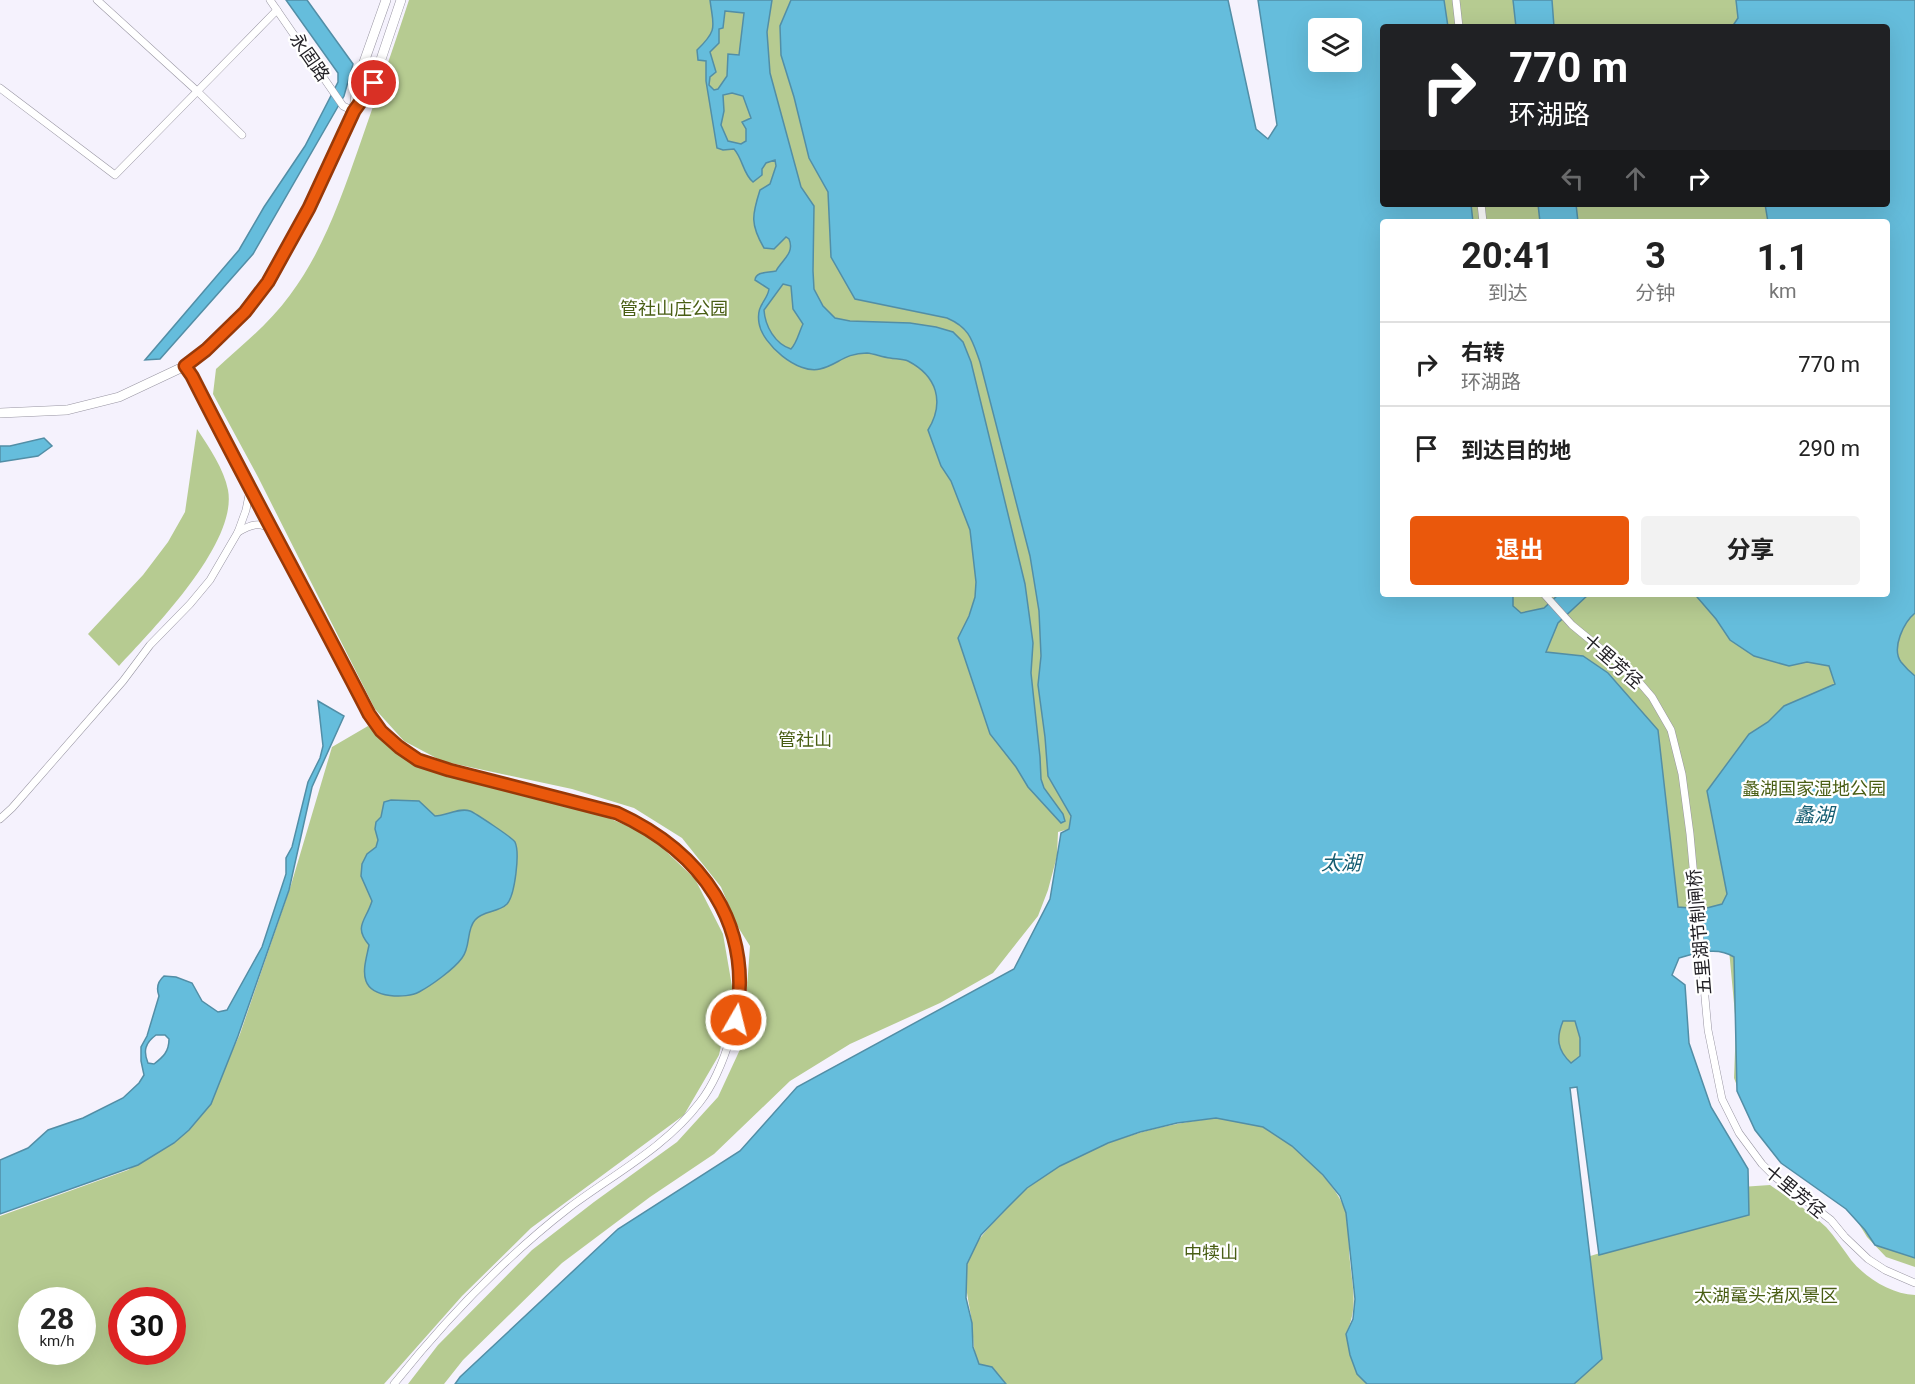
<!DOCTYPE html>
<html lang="zh">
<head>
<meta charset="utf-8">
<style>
	:root { --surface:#fff; --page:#f2f2f2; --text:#222; --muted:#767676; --line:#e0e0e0; --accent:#ea580c }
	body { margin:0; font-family:Roboto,"Noto Sans SC",sans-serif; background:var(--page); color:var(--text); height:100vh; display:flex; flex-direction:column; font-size:22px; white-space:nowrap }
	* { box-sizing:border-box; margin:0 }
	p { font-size:20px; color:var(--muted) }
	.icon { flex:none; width:33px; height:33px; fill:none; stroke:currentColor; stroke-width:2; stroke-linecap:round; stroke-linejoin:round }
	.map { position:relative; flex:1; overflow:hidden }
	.side { position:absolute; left:1380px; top:219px; width:510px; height:378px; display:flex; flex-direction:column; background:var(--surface); border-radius:6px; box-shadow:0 6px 24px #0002 }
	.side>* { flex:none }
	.top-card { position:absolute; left:1380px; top:24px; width:510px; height:183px; border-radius:6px; box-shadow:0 6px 24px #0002; background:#202124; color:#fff; overflow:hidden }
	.tools { position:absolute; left:1308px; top:18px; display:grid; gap:12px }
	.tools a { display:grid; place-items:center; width:54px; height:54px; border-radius:6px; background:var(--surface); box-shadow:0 6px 24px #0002; font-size:30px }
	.speed { position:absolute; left:18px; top:1287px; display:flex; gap:12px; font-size:30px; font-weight:700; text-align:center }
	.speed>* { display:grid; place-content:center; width:78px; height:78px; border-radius:50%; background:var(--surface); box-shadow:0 6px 24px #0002; line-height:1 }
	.speed small { font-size:15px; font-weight:400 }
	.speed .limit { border:9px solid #d22; background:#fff; color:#111 }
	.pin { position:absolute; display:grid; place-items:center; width:51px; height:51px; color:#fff; margin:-26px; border:3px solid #fff; border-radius:50%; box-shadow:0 2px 6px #0007 }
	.me { position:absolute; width:66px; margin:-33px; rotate:8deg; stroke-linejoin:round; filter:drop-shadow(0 0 4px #0008) }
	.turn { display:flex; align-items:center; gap:21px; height:126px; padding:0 30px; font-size:27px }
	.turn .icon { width:78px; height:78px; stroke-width:2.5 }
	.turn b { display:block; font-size:42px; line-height:51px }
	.lanes { display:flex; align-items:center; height:57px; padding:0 30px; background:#0003; justify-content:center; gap:30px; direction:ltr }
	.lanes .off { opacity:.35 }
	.eta { display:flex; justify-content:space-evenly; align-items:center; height:102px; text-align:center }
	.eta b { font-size:36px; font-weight:700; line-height:42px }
	.button { display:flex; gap:12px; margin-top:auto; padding:12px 30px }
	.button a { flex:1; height:69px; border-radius:6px; background:var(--accent); color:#fff; font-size:24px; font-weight:700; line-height:69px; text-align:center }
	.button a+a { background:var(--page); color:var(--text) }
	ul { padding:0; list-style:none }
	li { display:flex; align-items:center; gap:18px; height:84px; padding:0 30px; border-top:2px solid var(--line) }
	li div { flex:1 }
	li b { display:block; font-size:22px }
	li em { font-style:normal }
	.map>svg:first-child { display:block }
	.green { fill:#b6cb91; fill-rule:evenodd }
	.water { fill:#65bddc; stroke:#528ea6; stroke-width:1.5; fill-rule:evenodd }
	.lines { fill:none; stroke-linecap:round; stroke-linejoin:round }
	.minor-casing { stroke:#9895a2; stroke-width:8 }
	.tertiary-casing { stroke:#9895a2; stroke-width:10 }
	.minor { stroke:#fff; stroke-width:7 }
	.tertiary { stroke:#fff; stroke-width:9 }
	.route-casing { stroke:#983908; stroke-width:15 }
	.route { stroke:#ea580c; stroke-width:10 }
	.labels { text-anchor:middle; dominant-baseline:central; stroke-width:4.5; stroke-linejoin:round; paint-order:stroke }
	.street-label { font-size:18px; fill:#242227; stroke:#fff }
	.park-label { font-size:18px; fill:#495e14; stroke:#fff }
	.water-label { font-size:20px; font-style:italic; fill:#155d72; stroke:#fff }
</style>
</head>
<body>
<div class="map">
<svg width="1915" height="1384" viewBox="0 0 1915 1384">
	<rect width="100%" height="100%" fill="#f5f2fd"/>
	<g class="green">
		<path d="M 409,0 L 791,0 L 780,26 L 781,55 L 794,97 L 809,158 L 828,192 L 831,257 L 855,299 L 947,318 C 970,329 972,340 980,362 L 1030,556 L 1039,611 L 1041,656 L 1038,685 L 1045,737 L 1048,776 L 1071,816 L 1069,829 L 1058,832 L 1057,856 L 1048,890 L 1038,916 L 993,973 L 940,1003 L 850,1044 L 790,1081 L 714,1154 L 650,1197 L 562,1263 L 463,1360 L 444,1384 L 408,1384 L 438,1345 L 532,1250 L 594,1202 L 677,1142 L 718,1097 L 743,1043 L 750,946 L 738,927 L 721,887 L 682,838 L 634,808 L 572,789 L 442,761 L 404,741 L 375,709 L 258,477 L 213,394 L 216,369 C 242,345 269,324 290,295 C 323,251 341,198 359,147 C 376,98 393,49 409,0 Z"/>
		<polygon points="1434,0 1520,0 1524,27 1438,27"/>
		<polygon points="1545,0 1915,0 1915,1267 1886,1257 1867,1237 1851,1211 1747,1112 1734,1078 1736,1025 1725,907 1670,918 1543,655 1538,639 1581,594 1887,594 1887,222 1571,222 1569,204 1887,204 1887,27 1547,27"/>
		<polygon points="1457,204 1548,204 1551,222 1459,222"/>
		<path d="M 197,429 C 209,447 224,469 228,490 C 238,543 153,629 119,666 L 88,634 L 143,575 L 168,542 L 185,512 Z"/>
		<polygon points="1501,594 1564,594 1545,614 1521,621"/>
		<path d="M 368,726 L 419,765 L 464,779 L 592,811 L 649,835 L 695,879 L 723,934 L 733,992 L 719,1055 L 684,1115 L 531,1228 L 462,1296 L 384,1384 L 0,1384 L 0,1216 L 128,1170 L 182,1133 L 209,1101 L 240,1034 L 291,885 L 332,747 ZM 32,1300 L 82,1300 L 82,1352 L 32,1352 ZM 122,1300 L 172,1300 L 172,1352 L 122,1352 Z"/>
		<path d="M 1563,1020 L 1575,1021 L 1580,1038 L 1580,1056 L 1571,1063 C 1557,1050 1556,1038 1563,1020 Z"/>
		<path d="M 1216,1118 C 1231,1121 1247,1122 1261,1126 C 1288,1135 1338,1185 1346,1212 C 1350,1229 1348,1246 1350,1262 C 1353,1290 1358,1308 1346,1334 L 1357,1374 L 1367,1384 L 1006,1384 L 992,1367 L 979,1364 C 972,1346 974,1341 972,1324 C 970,1304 963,1285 967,1265 C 971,1246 987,1229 1000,1216 C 1009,1206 1018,1194 1029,1187 C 1085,1145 1148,1126 1216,1118 Z"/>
		<path d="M 1770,1185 C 1789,1198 1809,1211 1826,1227 C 1835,1237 1843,1249 1851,1260 C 1866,1278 1891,1294 1915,1295 L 1915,1384 L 1574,1384 L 1587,1257 L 1740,1210 L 1741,1187 Z"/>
	</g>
	<g class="water">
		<polygon points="286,0 307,0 353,64 344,96 253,254 160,359 145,360 239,250 264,207 305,146 338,82 338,73"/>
		<path d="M 710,0 L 772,0 L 767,32 L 770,73 L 801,187 L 814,206 L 813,271 L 814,289 L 823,306 L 835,318 L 850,321 L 910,323 L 936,327 L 953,332 L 963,342 L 971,362 L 1025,584 L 1033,643 L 1031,673 L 1040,757 L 1041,779 L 1044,788 L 1063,814 L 1065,821 L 1061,823 L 1028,787 L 1016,767 L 990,734 L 958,638 L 969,616 L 975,597 L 976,582 L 970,530 L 951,481 L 941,466 L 928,430 C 945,402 937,376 908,361 C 903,359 895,359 890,358 C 882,357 875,354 867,353 C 844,353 838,365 820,369 C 798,375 762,344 759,323 C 756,304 767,302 769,289 L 755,280 C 756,271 768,273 776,271 C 782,260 795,253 789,239 L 786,237 L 774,249 L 764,248 C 750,224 752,215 760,190 L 770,184 L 776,166 L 775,160 L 766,163 L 762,169 L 762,175 L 753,182 C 743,174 743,159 734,149 L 723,150 L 717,148 L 706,81 L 706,61 L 698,60 L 697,50 C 719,29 713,26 710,0 ZM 725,11 L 744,13 L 739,55 L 728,54 L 727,76 L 718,89 L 714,90 L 709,85 L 710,77 L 716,72 L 710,52 L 719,43 L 719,29 L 723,28 ZM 732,93 L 743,96 L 751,118 L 742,122 L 746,129 L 746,141 L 741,144 L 728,141 L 721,125 L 724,111 L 723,95 ZM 783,284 L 791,286 L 793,309 L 803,324 C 799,332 797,343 791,349 C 775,344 765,326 764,310 Z"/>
		<path d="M 791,0 L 1228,0 L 1256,129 L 1268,139 L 1277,125 L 1258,0 L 1444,0 L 1448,27 L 1383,27 L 1383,204 L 1471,204 L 1473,222 L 1383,222 L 1383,594 L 1513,594 L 1513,606 L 1521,613 L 1544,608 L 1559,594 L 1589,594 L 1558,623 L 1546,652 L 1583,656 L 1608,673 L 1658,730 L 1678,907 L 1703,909 L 1722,904 L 1727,894 L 1707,791 L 1749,734 L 1768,722 L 1784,706 L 1835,684 L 1829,666 L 1807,662 L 1789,666 L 1754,656 L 1730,640 L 1716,619 L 1697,597 L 1699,594 L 1887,594 L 1887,222 L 1768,222 L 1765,204 L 1887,204 L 1887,27 L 1732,27 L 1738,18 L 1736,0 L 1915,0 L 1915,613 C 1904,622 1891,648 1901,662 C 1905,667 1910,672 1915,676 L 1915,1258 L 1875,1245 L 1865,1230 L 1846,1209 L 1781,1163 L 1755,1130 L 1737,1091 L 1734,957 C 1717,946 1697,953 1679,958 L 1672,975 L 1685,985 L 1689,1043 L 1711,1107 L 1748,1169 L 1749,1215 L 1599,1255 L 1577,1087 L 1570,1088 L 1602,1359 L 1574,1384 L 1367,1384 L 1357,1374 L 1350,1355 L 1346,1334 L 1353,1319 L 1355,1299 L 1346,1213 L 1340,1196 L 1323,1175 L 1292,1146 L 1263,1127 L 1216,1118 L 1177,1123 L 1140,1132 L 1108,1143 L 1060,1166 L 1027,1188 L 1006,1209 L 981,1235 L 967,1264 L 966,1298 L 972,1323 L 973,1347 L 979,1364 L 992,1367 L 1006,1384 L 455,1384 L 460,1377 L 618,1229 L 740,1151 L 797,1087 L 1014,969 L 1050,899 L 1061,833 L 1069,829 L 1071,816 L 1048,776 L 1045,737 L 1038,685 L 1041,656 L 1039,611 L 1030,556 L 980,362 C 972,340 970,328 947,318 L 855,299 L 831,257 L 828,192 L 809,158 L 794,97 L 781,55 L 780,26 ZM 1318,28 L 1352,28 L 1352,62 L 1318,62 ZM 1563,1021 L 1575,1021 L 1580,1038 L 1580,1056 L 1571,1063 C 1557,1050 1556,1038 1563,1021 Z"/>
		<polygon points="1513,0 1552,0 1554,27 1516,27"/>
		<polygon points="1538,204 1576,204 1578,222 1540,222"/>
		<polygon points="44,438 52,446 38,456 0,462 0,446 10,446"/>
		<path d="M 318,701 L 344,716 L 312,787 L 289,890 L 238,1036 L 211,1104 L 189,1130 L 174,1143 L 138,1165 L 0,1214 L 0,1160 L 28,1148 L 48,1130 L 83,1118 L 123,1098 L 139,1083 L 144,1075 L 141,1061 L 141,1047 L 147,1036 L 159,996 C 156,988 157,982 164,976 L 176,977 L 192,983 L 202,1001 L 218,1012 L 227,1010 L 262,947 L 286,874 L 286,858 L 292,847 L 308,782 L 320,758 L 323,746 ZM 156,1035 L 165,1035 L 169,1039 C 169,1052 163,1057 154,1064 L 148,1063 C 143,1051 145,1043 156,1035 Z"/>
		<path d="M 391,800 L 419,801 L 435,816 C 446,816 460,807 470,811 C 475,813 513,838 515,842 C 520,853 515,895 507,904 C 498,913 483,910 475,920 C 466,930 471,947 462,958 C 454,969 432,985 419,992 C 406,999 372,998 366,981 C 362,970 367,956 369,945 C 353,926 366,921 372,901 L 361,876 L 362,864 L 367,854 L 376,847 L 378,840 L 375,829 L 376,822 L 381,817 L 384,802 Z"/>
	</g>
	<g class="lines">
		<defs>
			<g id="minor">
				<polyline points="97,0 197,91 242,135"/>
				<polyline points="270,0 343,106 354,111"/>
				<polyline points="1456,0 1459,27"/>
				<polyline points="0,88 115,175 277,10"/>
				<polyline points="1481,204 1483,222"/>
				<path d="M 185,366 L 192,376 C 250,489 311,600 368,714 L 381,731 L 399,747 L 418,760 L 449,769 L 617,813 C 634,821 651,828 665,839 C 712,875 746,936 740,997 C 739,1010 735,1024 731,1036 C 724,1059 715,1083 700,1102 C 666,1147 614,1174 570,1207 C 504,1258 446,1319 394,1384"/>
				<path d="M 238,532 C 250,525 260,521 271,530"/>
				<polyline points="1544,594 1572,625 1634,676 1652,697 1671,730 1682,774 1690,834 1708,1030 1722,1099 1739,1133 1762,1164 1775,1177 1831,1220 1845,1237 1868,1259 1885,1270 1915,1283"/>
				<polyline points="0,819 12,808 123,681 150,645 190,604 210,580 238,532 246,510 250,490"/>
			</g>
			<g id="tertiary">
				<polyline points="354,109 358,79 386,0"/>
				<polyline points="0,413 67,410 119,397 185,366 206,350 245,312 268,282 309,208 354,111 373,83 401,0"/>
			</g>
		</defs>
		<use href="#minor" class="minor-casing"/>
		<use href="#tertiary" class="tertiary-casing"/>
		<use href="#minor" class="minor"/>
		<use href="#tertiary" class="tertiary"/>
	</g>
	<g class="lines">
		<defs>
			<path id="route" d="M 374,83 L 354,111 L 309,208 L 268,282 L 245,312 L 206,350 L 185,366 L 192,376 C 249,489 311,601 369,714 L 381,731 L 399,747 L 418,760 L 449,770 L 617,813 C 702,852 754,924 736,1020"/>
		</defs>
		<use href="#route" class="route-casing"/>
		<use href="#route" class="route"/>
	</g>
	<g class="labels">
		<g class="street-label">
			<text transform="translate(310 57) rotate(55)">永固路</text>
			<text transform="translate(1613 661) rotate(41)">十里芳径</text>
			<text transform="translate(1699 932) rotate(-95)">五里湖节制闸桥</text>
			<text transform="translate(1795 1191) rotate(39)">十里芳径</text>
		</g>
		<g class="park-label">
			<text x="674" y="308">管社山庄公园</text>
			<text x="805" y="739">管社山</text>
			<text x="1814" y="788">蠡湖国家湿地公园</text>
			<text x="1211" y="1252">中犊山</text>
			<text x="1766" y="1295">太湖鼋头渚风景区</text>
		</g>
		<g class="water-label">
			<text x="1814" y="815">蠡湖</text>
			<text x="1341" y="863">太湖</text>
		</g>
	</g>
</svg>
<div class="tools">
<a><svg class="icon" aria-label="layers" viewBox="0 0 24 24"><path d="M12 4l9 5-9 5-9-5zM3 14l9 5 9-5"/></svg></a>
</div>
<div class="speed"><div>28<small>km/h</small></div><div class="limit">30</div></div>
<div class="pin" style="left:374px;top:83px;background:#d93025"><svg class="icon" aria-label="arrive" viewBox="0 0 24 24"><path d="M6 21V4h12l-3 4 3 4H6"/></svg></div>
<svg class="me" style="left:736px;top:1020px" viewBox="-20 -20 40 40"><circle r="17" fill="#ea580c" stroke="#fff" stroke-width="3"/><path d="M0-11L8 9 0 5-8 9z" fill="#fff"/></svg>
<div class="top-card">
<div class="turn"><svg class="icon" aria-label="right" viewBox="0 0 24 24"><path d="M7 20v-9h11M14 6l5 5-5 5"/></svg><div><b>770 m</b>环湖路</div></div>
<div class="lanes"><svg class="icon off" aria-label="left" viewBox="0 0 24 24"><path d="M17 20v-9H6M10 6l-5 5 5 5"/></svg><svg class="icon off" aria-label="ahead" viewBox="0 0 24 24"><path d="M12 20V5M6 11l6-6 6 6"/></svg><svg class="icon" aria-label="right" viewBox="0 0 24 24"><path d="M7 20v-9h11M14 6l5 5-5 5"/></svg></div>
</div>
<section class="side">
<div class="eta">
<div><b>20:41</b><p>到达</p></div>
<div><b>3</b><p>分钟</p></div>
<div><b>1.1</b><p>km</p></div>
</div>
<ul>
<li><svg class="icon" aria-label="right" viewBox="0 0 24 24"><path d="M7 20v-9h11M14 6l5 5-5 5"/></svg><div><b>右转</b><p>环湖路</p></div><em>770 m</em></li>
<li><svg class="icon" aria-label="arrive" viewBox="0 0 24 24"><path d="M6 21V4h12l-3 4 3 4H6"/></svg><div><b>到达目的地</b></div><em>290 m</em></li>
</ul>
<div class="button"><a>退出</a><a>分享</a></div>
</section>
</div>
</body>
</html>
